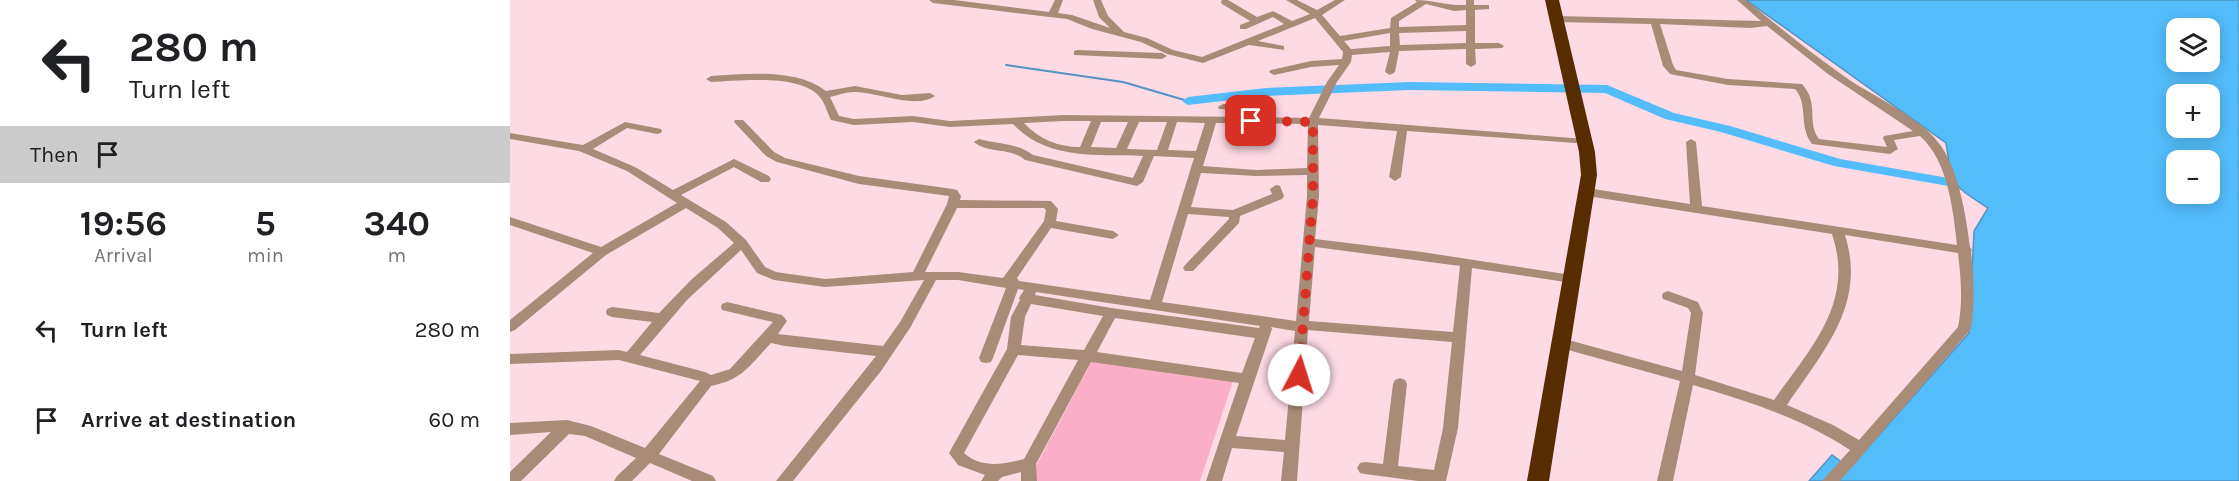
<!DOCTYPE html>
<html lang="en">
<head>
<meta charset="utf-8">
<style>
	:root { --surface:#fff; --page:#f2f2f2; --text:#202124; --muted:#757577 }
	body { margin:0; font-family:Karla,sans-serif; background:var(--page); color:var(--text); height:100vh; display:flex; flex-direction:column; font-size:22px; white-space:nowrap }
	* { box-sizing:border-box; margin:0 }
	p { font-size:20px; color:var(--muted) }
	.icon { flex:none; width:33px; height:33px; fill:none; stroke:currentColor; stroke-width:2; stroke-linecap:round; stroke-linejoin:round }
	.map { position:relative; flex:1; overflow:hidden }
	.details { display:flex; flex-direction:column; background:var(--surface); width:510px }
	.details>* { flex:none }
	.banner { background:#fff; color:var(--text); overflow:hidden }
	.tools { position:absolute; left:1656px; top:18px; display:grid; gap:12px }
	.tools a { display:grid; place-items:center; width:54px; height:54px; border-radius:12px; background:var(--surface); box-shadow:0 3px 15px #0003; font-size:30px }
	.pin { position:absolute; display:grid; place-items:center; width:51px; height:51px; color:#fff; margin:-26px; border-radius:12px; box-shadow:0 3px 9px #0006 }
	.me { position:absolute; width:66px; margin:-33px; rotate:5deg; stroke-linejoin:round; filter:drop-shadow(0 0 4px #0008) }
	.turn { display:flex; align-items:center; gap:21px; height:126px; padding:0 30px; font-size:27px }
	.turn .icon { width:78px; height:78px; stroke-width:2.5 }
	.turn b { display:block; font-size:42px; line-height:51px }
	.then { display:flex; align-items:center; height:57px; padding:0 30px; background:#0003; gap:12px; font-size:22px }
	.eta { display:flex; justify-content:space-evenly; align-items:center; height:102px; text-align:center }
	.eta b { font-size:36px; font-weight:700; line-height:42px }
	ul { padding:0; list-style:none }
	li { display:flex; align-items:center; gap:18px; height:90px; padding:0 30px }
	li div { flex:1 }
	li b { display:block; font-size:22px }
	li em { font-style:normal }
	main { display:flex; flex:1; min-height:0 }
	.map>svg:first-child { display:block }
	.green { fill:#fbaec7 }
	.water { fill:#53bdfc; stroke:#5293c2; stroke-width:1.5; fill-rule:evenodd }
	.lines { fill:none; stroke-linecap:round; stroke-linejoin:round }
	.stream { stroke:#5293c2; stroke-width:2 }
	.river { fill:#53bdfc; fill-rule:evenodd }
	.minor { fill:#a98c77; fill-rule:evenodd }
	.highway { fill:#572c00; fill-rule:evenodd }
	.route { stroke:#d93025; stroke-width:10; stroke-dasharray:0 18 }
</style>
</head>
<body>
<main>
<section class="details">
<div class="banner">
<div class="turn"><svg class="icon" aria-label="left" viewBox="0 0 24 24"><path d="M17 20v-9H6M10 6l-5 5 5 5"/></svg><div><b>280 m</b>Turn left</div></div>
<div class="then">Then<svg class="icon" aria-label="arrive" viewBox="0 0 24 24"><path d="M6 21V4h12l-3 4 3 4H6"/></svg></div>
</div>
<div class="eta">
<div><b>19:56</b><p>Arrival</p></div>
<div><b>5</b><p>min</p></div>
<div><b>340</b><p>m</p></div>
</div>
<ul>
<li><svg class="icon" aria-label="left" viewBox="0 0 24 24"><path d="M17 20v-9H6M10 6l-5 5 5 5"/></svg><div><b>Turn left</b></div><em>280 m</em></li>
<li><svg class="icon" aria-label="arrive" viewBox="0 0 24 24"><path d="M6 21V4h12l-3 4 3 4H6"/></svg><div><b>Arrive at destination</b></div><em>60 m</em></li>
</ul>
</section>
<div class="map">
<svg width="1729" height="481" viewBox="0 0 1729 481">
	<rect width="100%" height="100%" fill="#fedae5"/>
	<polygon class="green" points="582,361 723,381 690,481 518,481"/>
	<path class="water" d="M 1236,0 L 1729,0 L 1729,481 L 1299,481 L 1322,455 L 1340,468 L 1459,333 L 1464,231 L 1478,208 C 1441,184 1443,187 1436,143 ZM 1666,28 L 1700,28 L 1700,62 L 1666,62 ZM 1666,94 L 1700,94 L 1700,128 L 1666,128 ZM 1666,160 L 1700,160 L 1700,194 L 1666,194 Z"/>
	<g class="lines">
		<polyline class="stream" points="496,65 613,82 678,101"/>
		<polygon class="river" points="899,82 1097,85 1164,113 1220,126 1330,159 1444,179 1451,183 1444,187 1324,166 1211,132 1155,119 1095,93 899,90 756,96 678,105 672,101 678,97 756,88"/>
		<g class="minor">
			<path d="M 419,0 L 444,0 L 539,12 L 545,0 L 553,0 L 548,13 L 562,15 L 600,28 L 589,17 L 583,0 L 591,0 L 598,16 L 614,32 L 637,38 L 663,50 L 692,57 L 774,24 L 763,17 L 736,29 L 730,29 L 730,25 L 740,21 L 712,4 L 711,2 L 712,0 L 718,0 L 747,17 L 763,11 L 782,21 L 800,14 L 776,0 L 787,0 L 807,10 L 825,0 L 835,0 L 812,15 L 830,36 L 880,28 L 881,18 L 907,2 L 905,0 C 922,0 938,6 956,5 L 956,0 L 964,0 L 964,5 L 979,5 L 979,9 L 965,10 L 965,43 L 989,43 L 994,46 L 992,48 L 965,49 L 966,64 L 961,67 L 956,64 L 956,49 L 889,51 L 885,72 L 880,75 L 875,72 L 880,52 L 842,55 L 841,62 L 827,82 L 809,118 L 1075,139 L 1080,142 L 1079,144 L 897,131 L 891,177 L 885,181 L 879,177 L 887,131 L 808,125 L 809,196 L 805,239 L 912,252 L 1062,275 L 1066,276 L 1068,279 L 1066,282 L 1062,283 L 962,268 L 948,428 L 936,481 L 908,481 L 855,474 L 850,473 L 847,468 L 850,463 L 855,462 L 873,464 L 883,384 L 885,380 L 890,378 L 895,380 L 897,384 L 888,466 L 924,470 L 933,428 L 942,342 L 798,330 L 787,481 L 771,481 L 774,452 L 722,448 L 712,481 L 696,481 L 729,383 L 581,362 L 526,464 L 527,481 L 511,481 L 511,472 L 492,477 L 488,481 L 471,481 L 475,475 L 448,465 L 439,453 L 497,349 L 501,317 L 510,300 L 509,298 L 514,290 L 508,289 L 483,358 L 481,362 L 476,363 L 471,362 L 469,358 L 496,288 L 448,280 L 426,280 L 400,328 L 371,371 L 283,481 L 266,481 L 366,356 L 275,346 L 261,343 C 240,365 233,380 201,386 L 149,454 L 203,476 L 206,481 L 182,481 L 140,463 L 122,481 L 104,481 L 107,476 L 126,458 L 75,436 L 59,434 L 11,481 L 0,481 L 0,472 L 41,432 L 0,435 L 0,423 L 57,420 L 81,426 L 135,448 L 190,381 L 109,360 L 0,364 L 0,354 L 109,350 L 117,352 L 142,322 L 102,317 L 97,315 L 96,312 L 97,309 L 102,307 L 149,313 L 182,279 L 224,243 L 208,228 L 176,208 L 96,255 L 5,330 L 0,332 L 0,320 L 83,253 L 0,225 L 0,217 L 91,247 L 167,203 L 117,171 L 69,151 L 0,139 L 0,133 L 73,145 L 115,122 L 151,129 L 152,131 L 151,133 L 147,134 L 117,128 L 83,149 L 125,167 L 163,190 L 224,159 L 259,176 L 261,179 L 259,182 L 251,182 L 224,167 L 171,195 L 216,222 L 236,240 L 255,267 L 266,272 L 315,279 L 403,272 L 437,204 L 439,196 L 349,184 L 267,162 L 256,156 L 224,122 L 225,120 L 233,120 L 264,152 L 275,158 L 349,176 L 443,189 L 447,190 L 451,196 L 450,200 L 541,201 L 548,209 L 546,221 L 603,231 L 609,235 L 603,239 L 541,228 L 507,278 L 509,281 L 640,300 L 684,158 L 644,156 L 633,182 L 627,186 L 515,160 C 500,147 478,154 464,142 L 469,139 C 487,144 508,143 523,155 L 623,178 L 633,156 C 588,154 537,161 503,124 L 440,127 L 403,122 L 344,125 L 321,120 C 317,112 315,102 308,95 C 286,74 230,81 201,82 L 196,79 L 201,76 C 237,74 286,68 316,91 L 345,86 L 392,95 L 420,93 L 425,96 C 405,110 365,91 344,92 C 336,92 328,95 320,97 L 329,116 L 344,119 L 403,116 L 440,121 L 554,115 L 737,117 L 739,110 L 709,109 L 708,107 L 713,104 L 749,105 L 750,107 L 747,117 L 799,118 L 817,82 L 829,65 L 801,67 L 764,75 L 759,72 L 761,70 L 801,61 L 832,59 L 833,52 L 805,18 L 748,41 L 774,46 L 774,50 L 739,45 L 693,63 L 657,54 L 631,42 L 582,29 L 557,19 L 423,3 ZM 916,4 L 944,11 L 956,10 L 956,25 L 889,27 L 889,21 ZM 956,31 L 956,43 L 890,45 L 889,33 ZM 880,33 L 880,46 L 841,49 L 834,41 ZM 554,121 L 581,121 L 570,147 C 548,147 529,139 514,123 ZM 591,122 L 618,122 L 606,148 L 581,147 ZM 629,122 L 657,122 L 647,150 L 617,149 ZM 667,122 L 695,123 L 686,151 L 658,150 ZM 706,123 L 798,124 L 797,168 L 746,170 L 693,166 ZM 691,173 L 746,176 L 797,175 L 797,196 L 786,321 L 652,302 L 678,214 L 719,217 L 719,219 L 675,265 L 673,268 L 675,271 L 683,271 L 729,223 L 730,216 L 772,199 L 774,196 L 770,186 L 766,185 L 760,189 L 762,194 L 723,210 L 681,207 ZM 447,208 L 534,208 L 536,210 L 534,221 L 493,278 L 448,272 L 415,272 ZM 805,247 L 950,266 L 943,332 L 799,321 ZM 231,250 L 247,273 L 264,280 L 315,287 L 414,280 L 390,322 L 373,346 L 268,334 L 277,321 L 272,315 L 217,302 L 212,304 L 211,307 L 212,310 L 263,322 L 220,369 L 201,375 L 195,372 L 130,355 L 177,300 ZM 526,292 L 750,326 L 749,328 L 601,308 L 525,295 ZM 521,304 L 593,316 L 574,350 L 511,345 L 515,317 ZM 605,318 L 745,338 L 732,373 L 587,352 ZM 761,327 L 785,331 L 775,440 L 726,436 L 762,329 ZM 508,355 L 568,360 L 514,459 C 493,464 472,469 454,453 Z"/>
			<path d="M 1227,0 L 1236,0 C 1269,27 1303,55 1338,79 C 1365,97 1413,119 1431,146 C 1449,171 1456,216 1460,247 L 1462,250 L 1461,252 C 1464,278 1465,303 1461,329 L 1330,481 L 1312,481 L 1340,450 C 1292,418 1237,401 1183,385 L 1163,481 L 1147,481 L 1170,381 L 1051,348 L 1046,347 L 1044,343 L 1046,339 L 1051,338 L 1172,371 L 1181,313 L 1178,308 L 1153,299 L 1152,296 L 1153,293 L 1158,291 L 1188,302 L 1193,313 L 1185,375 L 1264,400 C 1301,347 1345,303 1322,234 L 1077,196 L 1071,192 L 1077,188 L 1180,204 L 1176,142 L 1181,139 L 1186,142 L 1192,206 L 1447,245 C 1443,209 1438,161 1410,136 L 1384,140 L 1388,149 L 1380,154 L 1302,144 C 1288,126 1299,105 1285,89 L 1218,85 L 1160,74 L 1153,66 L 1141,24 L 1047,22 L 1042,19 L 1047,16 L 1251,21 ZM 1150,24 L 1240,28 L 1257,26 L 1318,74 L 1403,131 L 1374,136 L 1373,138 L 1377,147 L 1309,139 C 1296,122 1310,104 1292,84 L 1218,79 L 1166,70 L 1163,65 ZM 1335,235 L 1448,253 C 1451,278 1453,303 1448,327 L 1349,440 L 1323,425 L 1277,405 C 1313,351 1357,305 1335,235 Z"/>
			<polygon points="567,50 652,53 657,56 652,59 564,55 564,51"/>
		</g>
		<polygon class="highway" points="1035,0 1049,0 1085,152 1087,175 1039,481 1017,481 1071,175 1069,152"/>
	</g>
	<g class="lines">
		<polyline class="route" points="741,121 803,122 803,196 789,375"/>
	</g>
</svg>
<div class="tools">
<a><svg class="icon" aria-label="layers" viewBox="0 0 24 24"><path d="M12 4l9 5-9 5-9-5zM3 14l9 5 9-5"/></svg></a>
<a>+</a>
<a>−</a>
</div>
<div class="pin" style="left:741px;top:121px;background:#d93025"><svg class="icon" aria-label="arrive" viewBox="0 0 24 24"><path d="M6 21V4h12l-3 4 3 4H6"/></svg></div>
<svg class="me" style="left:789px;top:375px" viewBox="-20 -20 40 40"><circle r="19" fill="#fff"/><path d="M0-13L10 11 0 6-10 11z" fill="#d93025"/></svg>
</div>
</main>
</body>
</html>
